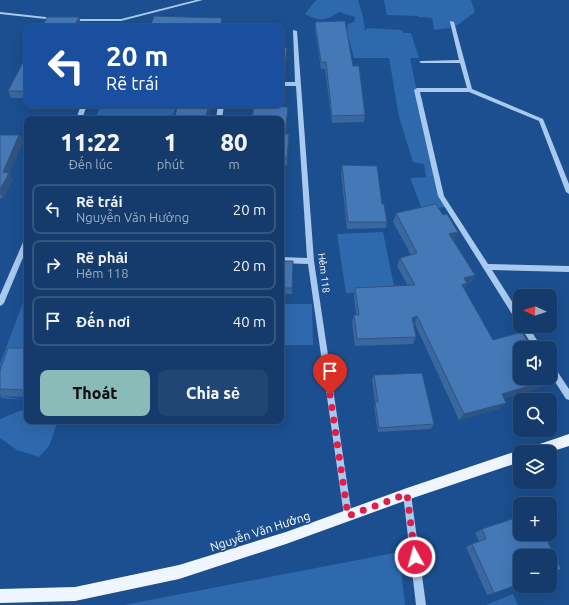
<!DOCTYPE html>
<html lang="vi">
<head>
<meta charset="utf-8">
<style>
	:root { --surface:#143b6b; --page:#214673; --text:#f1f3f6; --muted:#9dadc1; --line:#33557e; --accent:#8bbbb9 }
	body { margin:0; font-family:Ubuntu,sans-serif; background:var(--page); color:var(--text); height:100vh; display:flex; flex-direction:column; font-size:15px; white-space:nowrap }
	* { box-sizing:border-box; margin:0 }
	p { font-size:13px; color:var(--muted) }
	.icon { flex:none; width:22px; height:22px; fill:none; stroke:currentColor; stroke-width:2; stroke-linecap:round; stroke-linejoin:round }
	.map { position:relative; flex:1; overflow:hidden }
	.details { position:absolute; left:24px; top:116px; width:260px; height:308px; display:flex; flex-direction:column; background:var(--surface); border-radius:8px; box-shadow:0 4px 16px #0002,0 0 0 1px var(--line) }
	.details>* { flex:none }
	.guide { position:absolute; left:24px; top:24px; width:260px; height:84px; border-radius:8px; box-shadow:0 4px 16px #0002,0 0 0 1px var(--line); background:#1a4fa0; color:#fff; overflow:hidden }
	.needle { width:26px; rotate:274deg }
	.tools { position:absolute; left:513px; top:289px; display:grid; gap:8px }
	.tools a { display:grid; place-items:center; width:44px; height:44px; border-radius:8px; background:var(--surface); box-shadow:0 4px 16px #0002,0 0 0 1px var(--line); font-size:20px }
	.pin { position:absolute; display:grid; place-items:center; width:34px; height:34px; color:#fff; margin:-41px -17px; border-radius:50% 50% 50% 0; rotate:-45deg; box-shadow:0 0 4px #0007 }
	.pin .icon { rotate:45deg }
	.me { position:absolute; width:44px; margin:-22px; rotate:353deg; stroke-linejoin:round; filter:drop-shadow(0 0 3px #0008) }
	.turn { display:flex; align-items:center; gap:14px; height:84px; padding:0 16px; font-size:18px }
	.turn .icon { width:52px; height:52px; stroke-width:2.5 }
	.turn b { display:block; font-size:28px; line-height:34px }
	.eta { display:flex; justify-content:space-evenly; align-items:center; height:68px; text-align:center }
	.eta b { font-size:24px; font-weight:800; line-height:28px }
	.primary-button { display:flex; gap:8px; margin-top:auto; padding:8px 16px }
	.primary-button a { flex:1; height:46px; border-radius:8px; background:var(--accent); color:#111; font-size:16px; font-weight:800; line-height:46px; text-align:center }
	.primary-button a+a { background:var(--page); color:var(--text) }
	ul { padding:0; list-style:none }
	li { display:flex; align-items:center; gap:12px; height:50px; margin:0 8px 6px; padding:0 8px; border:2px solid var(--line); border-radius:8px }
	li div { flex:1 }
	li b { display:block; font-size:15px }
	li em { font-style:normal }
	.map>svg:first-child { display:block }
	.green { fill:#2e69ad }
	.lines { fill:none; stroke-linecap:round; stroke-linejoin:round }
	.minor { fill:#a9c9ee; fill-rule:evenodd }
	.major { fill:#f0f6ff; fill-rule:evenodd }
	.wall { fill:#3a679d }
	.shaded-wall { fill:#305480 }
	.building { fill:#4478b7; stroke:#305480 }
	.route { stroke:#e11d48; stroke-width:7; stroke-dasharray:0 12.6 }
	.labels { text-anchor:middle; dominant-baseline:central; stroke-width:3.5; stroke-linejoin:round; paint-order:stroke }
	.street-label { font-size:10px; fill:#fff; stroke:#1b4f8f }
	.near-street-label { font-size:12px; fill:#fff; stroke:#1b4f8f }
</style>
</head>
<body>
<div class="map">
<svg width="569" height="605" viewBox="0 0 569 605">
	<rect width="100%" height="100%" fill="#1b4f8f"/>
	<g class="green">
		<path d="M 316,0 L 358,0 L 363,17 L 365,31 L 367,28 L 402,30 L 403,33 L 411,33 L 419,58 L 410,58 L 435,182 L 446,207 L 422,209 L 410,178 L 426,177 L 424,164 L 413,162 L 399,117 L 389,58 L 354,58 L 347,32 L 348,24 L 354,22 L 355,17 L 339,12 C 325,21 321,22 305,14 Z"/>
		<polygon points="384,0 471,0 475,12 455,27 452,22 450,28 434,30 432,18 418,17 418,16 387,15"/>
		<polygon points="101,105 122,105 122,108 175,109 171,119 95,119"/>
		<polygon points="383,232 395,291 346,293 337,234"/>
		<polygon points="27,292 27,352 15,353 1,396 27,400 1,398 0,364"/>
		<polygon points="281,304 312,304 313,345 281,345"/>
		<polygon points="27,409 27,421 58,421 49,446 39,457 17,450 0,438 0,419 17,412"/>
		<polygon points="399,552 405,605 124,605"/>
		<polygon points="513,594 518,605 486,605"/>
	</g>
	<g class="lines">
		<g class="minor">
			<polygon points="196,0 203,0 121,21 70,21 68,20 70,19 121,19"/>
			<polygon points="0,12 55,18 57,19 55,20 0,14"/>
			<polygon points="450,21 454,22 472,89 543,119 569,184 569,194 566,192 539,121 469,92 420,92 444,196 488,264 569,266 569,272 492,270 520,314 520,323 517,322 438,196 414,90 417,88 467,88 460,63 421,63 419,62 421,61 459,60 450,22"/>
			<polygon points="293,30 297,31 314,261 352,516 351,519 348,520 345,519 344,516 308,264 281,263 281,257 307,258 296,86 281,86 281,82 295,82"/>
			<polygon points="81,105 87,105 82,119 76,119"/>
			<polygon points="218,105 224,105 222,119 216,119"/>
			<polygon points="27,237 27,248 4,303 2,305 0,306 0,295 24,240"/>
			<polygon points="520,326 528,326 542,348 534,348"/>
			<polygon points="550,364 553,365 569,389 569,400 566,399 550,374"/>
			<polygon points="407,490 410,491 411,494 426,605 416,605 403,494 404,491"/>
		</g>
		<g class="major">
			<polygon points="569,434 569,446 550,452 526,452 528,448"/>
			<polygon points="520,450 524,452 520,452 520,462 407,500 286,544 179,579 75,601 0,603 0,589 75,587 179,565 286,532 407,488"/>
		</g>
	</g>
	<g class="wall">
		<polygon points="315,22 353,66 365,115 364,122 332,123 325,69 321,69 315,29"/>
		<polygon points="281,48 287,48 287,55 285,71 281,71"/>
		<polygon points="27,55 27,98 11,98 8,91"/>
		<polygon points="287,114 286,134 289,134 289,141 287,165 281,165 281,119"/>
		<polygon points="0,135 19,135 23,142 9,174 13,179 3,198 0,198"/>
		<polygon points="342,165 382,204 387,222 386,228 347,229 341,172"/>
		<polygon points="396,213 455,240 453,241 475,275 471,282 467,284 464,289 493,340 552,379 545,386 504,398 501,408 459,420 415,324 413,324 416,337 413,344 355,346 352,322 354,315 356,315 354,296 355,288 408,286 397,266 400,258 411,255 393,222"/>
		<polygon points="281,261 293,267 292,294 281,294"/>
		<polygon points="27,348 27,397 1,396 0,395 0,389"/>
		<polygon points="374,375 434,424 431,429 378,432 374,407 375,402 372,380"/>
		<polygon points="482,529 520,534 494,593 487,595 466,547 472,544 479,541 475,533"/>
	</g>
	<g class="shaded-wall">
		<polygon points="79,17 81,24 80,27 74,27"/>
		<polygon points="222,18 222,27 220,27"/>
		<polygon points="287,48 287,55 285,71 285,64"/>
		<polygon points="209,105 211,105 208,119 205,119"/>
		<polygon points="289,134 289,141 287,165 287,158"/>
		<polygon points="19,135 23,142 9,174 13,179 3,198 0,193 3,172"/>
		<polygon points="458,232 455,240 446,242 449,234"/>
		<polygon points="475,275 471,282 467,284 463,291 458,293 464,278"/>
		<polygon points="417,316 415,324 409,326 412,318"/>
		<polygon points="552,379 545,386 496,400 502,394"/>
		<polygon points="506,403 501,408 459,420 464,414"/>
	</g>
	<g class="building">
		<polygon points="154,16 222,18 220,27 150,27"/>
		<polygon points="47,17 79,17 74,27 42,27"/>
		<polygon points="345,21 353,66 359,66 365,115 332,116 326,62 321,62 315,22"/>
		<polygon points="281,48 287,48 285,64 281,64"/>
		<polygon points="27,55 27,91 8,91"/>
		<polygon points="178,105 209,105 205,119 174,119"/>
		<polygon points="254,105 288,107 285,134 289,134 287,158 281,158 281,119 252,119"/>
		<polygon points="0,135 19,135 3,172 9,173 0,190"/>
		<polygon points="342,165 377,166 382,204 384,204 387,222 348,222"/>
		<polygon points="436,204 443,215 447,214 458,232 449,234 475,275 464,278 467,283 462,285 493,340 522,332 532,348 520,348 520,378 550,378 550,377 552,379 502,394 506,403 464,414 417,316 412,318 416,337 357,339 354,315 359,315 355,288 415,285 400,258 417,253 396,213"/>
		<polygon points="281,261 293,261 292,288 281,288"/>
		<polygon points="8,348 27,348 27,390 0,389 0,370"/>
		<polygon points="422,373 434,424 379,428 375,402 378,402 374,375"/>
		<polygon points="518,517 520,520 520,534 544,534 561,569 550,573 550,556 520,556 520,584 494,593 472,544 486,539 482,529"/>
	</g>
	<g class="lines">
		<polyline class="route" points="330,395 348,516 407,494 415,557"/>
	</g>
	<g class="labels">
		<g class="street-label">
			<text transform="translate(324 273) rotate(83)">Hẻm 118</text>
		</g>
		<g class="near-street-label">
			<text transform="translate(260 531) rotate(-18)">Nguyễn Văn Hưởng</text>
		</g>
	</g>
</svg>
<div class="tools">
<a><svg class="needle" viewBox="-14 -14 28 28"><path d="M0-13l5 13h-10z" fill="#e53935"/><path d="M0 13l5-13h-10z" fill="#9dadc1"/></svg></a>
<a><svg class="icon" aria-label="sound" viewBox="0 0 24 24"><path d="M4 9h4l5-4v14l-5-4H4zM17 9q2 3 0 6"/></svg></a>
<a><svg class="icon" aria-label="search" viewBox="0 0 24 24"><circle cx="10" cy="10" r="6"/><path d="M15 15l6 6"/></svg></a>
<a><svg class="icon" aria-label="layers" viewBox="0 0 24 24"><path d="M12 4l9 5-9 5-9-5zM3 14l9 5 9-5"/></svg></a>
<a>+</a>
<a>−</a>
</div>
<div class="pin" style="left:330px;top:395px;background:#d93025"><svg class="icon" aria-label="arrive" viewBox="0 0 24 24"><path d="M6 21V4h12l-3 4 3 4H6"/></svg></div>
<svg class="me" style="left:415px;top:557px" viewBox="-20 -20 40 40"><circle r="17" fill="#e11d48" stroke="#fff" stroke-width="3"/><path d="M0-11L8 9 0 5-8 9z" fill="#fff"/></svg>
<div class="guide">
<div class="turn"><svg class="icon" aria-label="left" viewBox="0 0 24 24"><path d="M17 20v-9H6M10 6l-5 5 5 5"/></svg><div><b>20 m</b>Rẽ trái</div></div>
</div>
<section class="details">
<div class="eta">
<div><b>11:22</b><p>Đến lúc</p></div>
<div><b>1</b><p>phút</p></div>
<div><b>80</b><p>m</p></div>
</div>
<ul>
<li><svg class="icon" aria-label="left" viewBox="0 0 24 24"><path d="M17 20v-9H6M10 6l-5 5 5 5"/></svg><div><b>Rẽ trái</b><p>Nguyễn Văn Hưởng</p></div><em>20 m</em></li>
<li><svg class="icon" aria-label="right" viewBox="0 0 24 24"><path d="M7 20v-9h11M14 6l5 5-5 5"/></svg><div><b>Rẽ phải</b><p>Hẻm 118</p></div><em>20 m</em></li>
<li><svg class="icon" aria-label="arrive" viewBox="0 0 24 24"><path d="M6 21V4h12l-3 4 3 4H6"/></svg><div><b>Đến nơi</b></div><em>40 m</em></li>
</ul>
<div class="primary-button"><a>Thoát</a><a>Chia sẻ</a></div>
</section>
</div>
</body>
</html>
